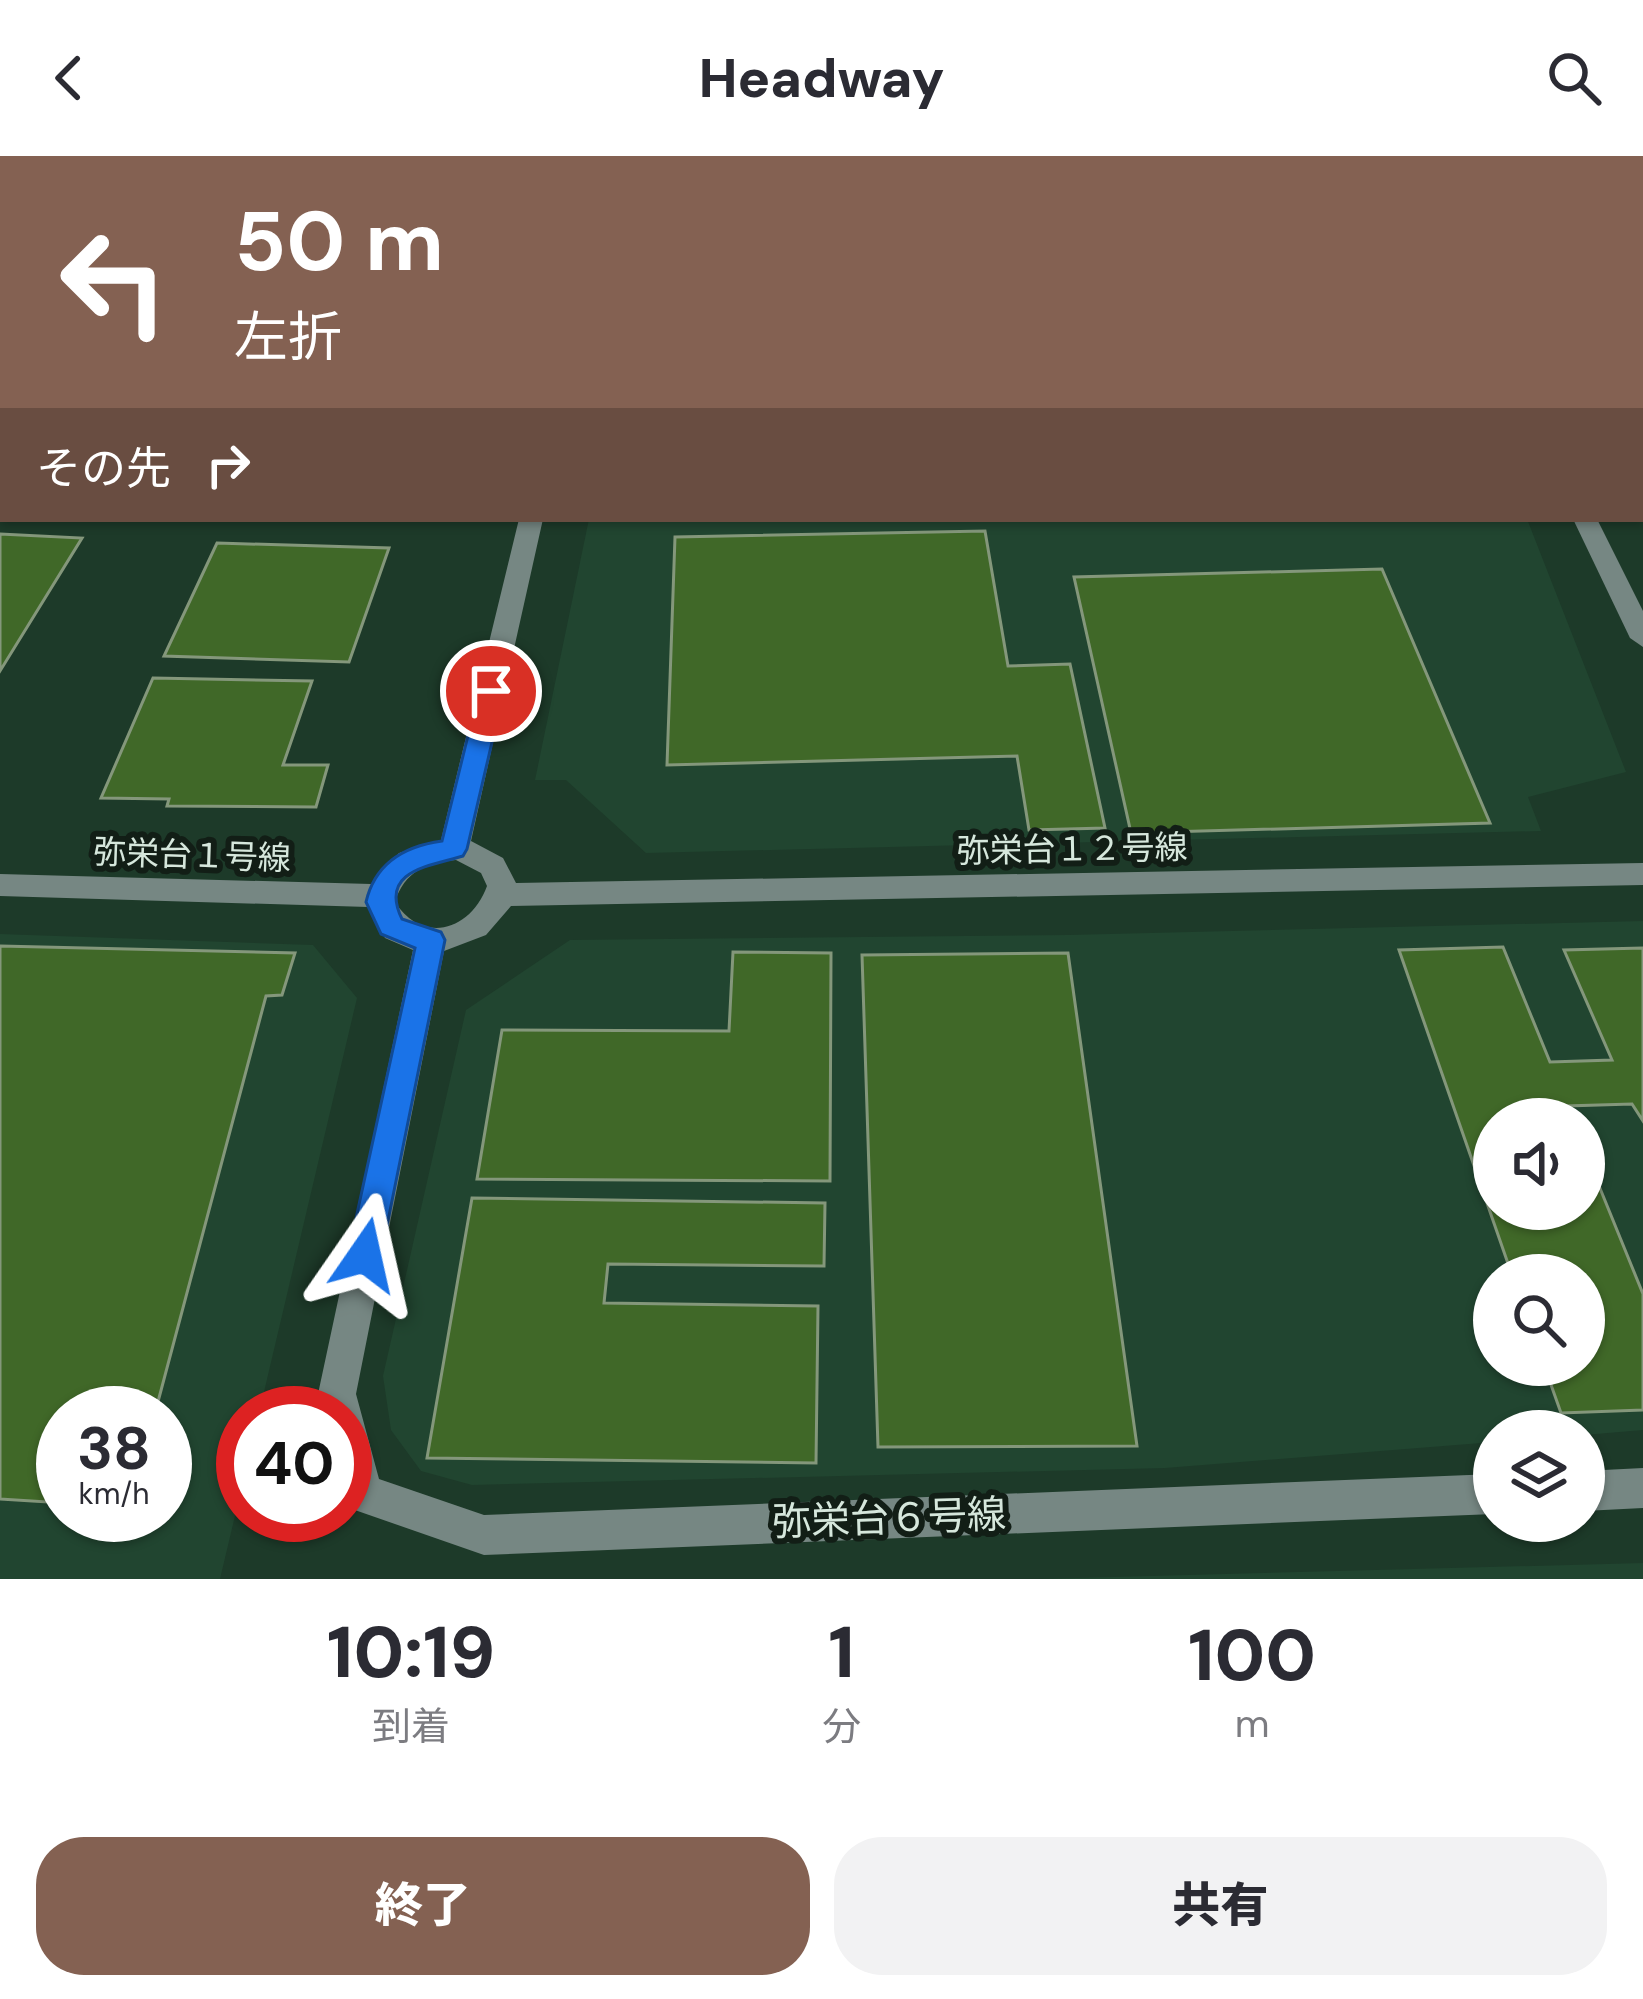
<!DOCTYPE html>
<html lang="ja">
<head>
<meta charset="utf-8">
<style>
	:root { --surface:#fff; --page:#f2f2f3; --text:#2b2b33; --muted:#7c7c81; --accent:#846152 }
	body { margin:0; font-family:"DM Sans","Noto Sans JP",sans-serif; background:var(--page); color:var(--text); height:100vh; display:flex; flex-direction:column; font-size:45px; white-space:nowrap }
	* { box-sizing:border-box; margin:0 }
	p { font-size:39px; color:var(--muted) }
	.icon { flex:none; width:66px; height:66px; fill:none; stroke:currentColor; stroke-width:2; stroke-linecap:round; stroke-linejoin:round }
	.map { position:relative; height:1423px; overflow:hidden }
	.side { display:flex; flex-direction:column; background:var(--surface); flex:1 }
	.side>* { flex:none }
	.guide { position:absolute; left:0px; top:0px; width:1644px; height:366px; box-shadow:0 3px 9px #0004; background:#846152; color:#fff; overflow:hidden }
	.fabs { position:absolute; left:1473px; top:942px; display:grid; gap:24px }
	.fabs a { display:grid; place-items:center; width:132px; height:132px; border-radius:50%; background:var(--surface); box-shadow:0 3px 9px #0004; font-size:60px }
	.speed { position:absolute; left:36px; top:1230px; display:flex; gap:24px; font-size:60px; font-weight:700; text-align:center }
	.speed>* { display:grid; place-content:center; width:156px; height:156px; border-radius:50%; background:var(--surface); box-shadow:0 3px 9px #0004; line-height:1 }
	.speed small { font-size:30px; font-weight:400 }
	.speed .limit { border:18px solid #d22; background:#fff; color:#111 }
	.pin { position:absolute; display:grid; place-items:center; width:102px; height:102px; color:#fff; margin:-51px; border:6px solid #fff; border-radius:50%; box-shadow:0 3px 12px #0007 }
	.me { position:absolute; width:132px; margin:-66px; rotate:11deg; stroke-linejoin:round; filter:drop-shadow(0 0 9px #0008) }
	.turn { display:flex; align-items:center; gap:42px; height:252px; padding:0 36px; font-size:54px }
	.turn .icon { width:156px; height:156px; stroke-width:2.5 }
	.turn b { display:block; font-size:84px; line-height:102px }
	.then { display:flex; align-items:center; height:114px; padding:0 36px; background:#0003; gap:24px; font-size:45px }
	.eta { display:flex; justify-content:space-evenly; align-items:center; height:204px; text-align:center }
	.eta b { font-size:72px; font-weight:800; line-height:84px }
	.primary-button { display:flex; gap:24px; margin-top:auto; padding:24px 36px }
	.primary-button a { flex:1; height:138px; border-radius:48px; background:var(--accent); color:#fff; font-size:48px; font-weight:800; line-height:138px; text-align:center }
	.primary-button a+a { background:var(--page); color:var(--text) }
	header { display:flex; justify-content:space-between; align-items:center; height:156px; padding:0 36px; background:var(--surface); font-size:54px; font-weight:800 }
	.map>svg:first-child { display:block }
	.built { fill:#214530; fill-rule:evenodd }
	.building { fill:#406828; stroke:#84977b; stroke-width:3 }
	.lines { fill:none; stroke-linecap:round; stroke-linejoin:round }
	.minor { fill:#768783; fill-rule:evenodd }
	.route { fill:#1a73e8; stroke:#114b97; stroke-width:3 }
	.labels { text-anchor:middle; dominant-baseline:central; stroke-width:12; stroke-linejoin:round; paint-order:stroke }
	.street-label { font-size:33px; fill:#d6e7dc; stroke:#121e16 }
	.near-street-label { font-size:39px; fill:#d6e7dc; stroke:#121e16 }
</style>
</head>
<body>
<header><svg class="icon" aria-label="back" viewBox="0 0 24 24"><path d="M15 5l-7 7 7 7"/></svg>Headway<svg class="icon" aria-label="search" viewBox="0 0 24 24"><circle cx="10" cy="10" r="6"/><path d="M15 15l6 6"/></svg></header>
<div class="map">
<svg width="1643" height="1423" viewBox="0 0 1643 1423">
	<rect width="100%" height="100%" fill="#1d3a29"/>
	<g class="built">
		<polygon points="589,363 1527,363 1626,616 1528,641 1541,675 646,697 566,624 535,624"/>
		<path d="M 1643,765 L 1643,1274 L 1584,1279 L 1584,1275 L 1494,1275 L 1494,1286 L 1165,1312 L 472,1329 L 421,1315 L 391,1274 L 383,1220 L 466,854 L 570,784 L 1069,779 ZM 1494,963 L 1584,963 L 1584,1053 L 1494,1053 ZM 1494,1119 L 1584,1119 L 1584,1209 L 1494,1209 Z"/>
		<path d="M 0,778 L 313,789 L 357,842 L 259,1257 L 243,1257 L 243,1326 L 220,1423 L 0,1423 ZM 63,1257 L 165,1257 L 165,1359 L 63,1359 Z"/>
		<polygon points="1643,1407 1643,1423 1038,1423"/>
	</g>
	<g class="building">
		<polygon points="738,0 1075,0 1076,3 738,3"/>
		<polygon points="1172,0 1307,0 1363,3 1173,3"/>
		<polygon points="3,183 3,350 0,350"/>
		<polygon points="985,375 1008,510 1070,508 1105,672 1029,674 1017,600 667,609 675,381"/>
		<polygon points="0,378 82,382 0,515"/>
		<polygon points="217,387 389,392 349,506 164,500"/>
		<polygon points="1382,413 1490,667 1131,677 1074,421"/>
		<polygon points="153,522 312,525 283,609 328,609 316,651 167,650 169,643 101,642"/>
		<polygon points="0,790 295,797 282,839 266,840 155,1257 63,1257 63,1347 0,1343"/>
		<polygon points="1503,791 1550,906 1612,904 1564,794 1643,792 1643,965 1632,948 1566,950 1572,963 1494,963 1494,1053 1584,1053 1584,993 1643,1138 1643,1254 1561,1257 1544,1209 1584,1209 1584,1119 1512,1119 1399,794"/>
		<polygon points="733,796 831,797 830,1025 477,1023 502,874 729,875"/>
		<polygon points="1068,797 1137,1290 878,1291 862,799"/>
		<polygon points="472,1042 825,1047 824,1110 608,1108 604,1147 818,1150 816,1307 427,1302"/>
	</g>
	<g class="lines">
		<g class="minor">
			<polygon points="1405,0 1423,0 1425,3 1407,3"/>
			<polygon points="3,84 3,99 0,100 0,85"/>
			<rect x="0" y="111" width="3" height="12"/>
			<path d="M 519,363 L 543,363 L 471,685 L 503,702 L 516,727 L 1643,707 L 1643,729 L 511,750 L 486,779 L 444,795 L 356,1238 L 379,1323 L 484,1359 L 1494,1318 L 1494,1358 L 484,1399 L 349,1352 L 345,1257 L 323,1257 L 318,1238 L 413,794 L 385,782 L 368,751 L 0,740 L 0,718 L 371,728 L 399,697 L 441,684 ZM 456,704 L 481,717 L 487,730 C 471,775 422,789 395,746 C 404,716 427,706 456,704 Z"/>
			<polygon points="1573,363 1597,363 1643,455 1643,491 1630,482"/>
			<polygon points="1643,1312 1643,1352 1584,1355 1584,1315"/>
		</g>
	</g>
	<path class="route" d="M 491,526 L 504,535 L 467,693 L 463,700 C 431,710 378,714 402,763 L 441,776 L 445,784 L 381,1099 L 376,1109 L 365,1114 L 353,1109 L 348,1099 L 415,792 L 381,778 L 366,746 C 375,707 405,690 442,685 L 479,535 Z"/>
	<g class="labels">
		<g class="street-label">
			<text transform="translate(1072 693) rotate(-1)">弥栄台１２号線</text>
			<text transform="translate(192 699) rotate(2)">弥栄台１号線</text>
		</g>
		<g class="near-street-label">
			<text transform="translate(889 1362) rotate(-2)">弥栄台６号線</text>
		</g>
	</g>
</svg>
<div class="fabs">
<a><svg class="icon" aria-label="sound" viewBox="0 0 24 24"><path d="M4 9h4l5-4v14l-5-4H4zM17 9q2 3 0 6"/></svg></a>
<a><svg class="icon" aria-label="search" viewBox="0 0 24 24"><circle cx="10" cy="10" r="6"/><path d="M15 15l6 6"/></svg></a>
<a><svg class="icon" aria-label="layers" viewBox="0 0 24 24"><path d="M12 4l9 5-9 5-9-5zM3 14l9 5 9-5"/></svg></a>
</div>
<div class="speed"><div>38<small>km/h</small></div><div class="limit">40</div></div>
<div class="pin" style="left:491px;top:535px;background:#d93025"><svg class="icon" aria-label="arrive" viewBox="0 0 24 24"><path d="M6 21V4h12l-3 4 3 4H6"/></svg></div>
<svg class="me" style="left:365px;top:1099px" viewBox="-20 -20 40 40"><path d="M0-17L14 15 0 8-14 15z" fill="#1a73e8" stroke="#fff" stroke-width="4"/></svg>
<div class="guide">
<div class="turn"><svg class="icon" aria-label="left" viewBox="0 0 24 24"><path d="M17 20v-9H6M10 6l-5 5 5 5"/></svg><div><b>50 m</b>左折</div></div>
<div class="then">その先<svg class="icon" aria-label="right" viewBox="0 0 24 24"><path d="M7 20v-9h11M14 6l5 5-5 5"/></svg></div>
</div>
</div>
<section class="side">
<div class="eta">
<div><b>10:19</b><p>到着</p></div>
<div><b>1</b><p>分</p></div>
<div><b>100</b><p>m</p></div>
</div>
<div class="primary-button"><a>終了</a><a>共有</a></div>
</section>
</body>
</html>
